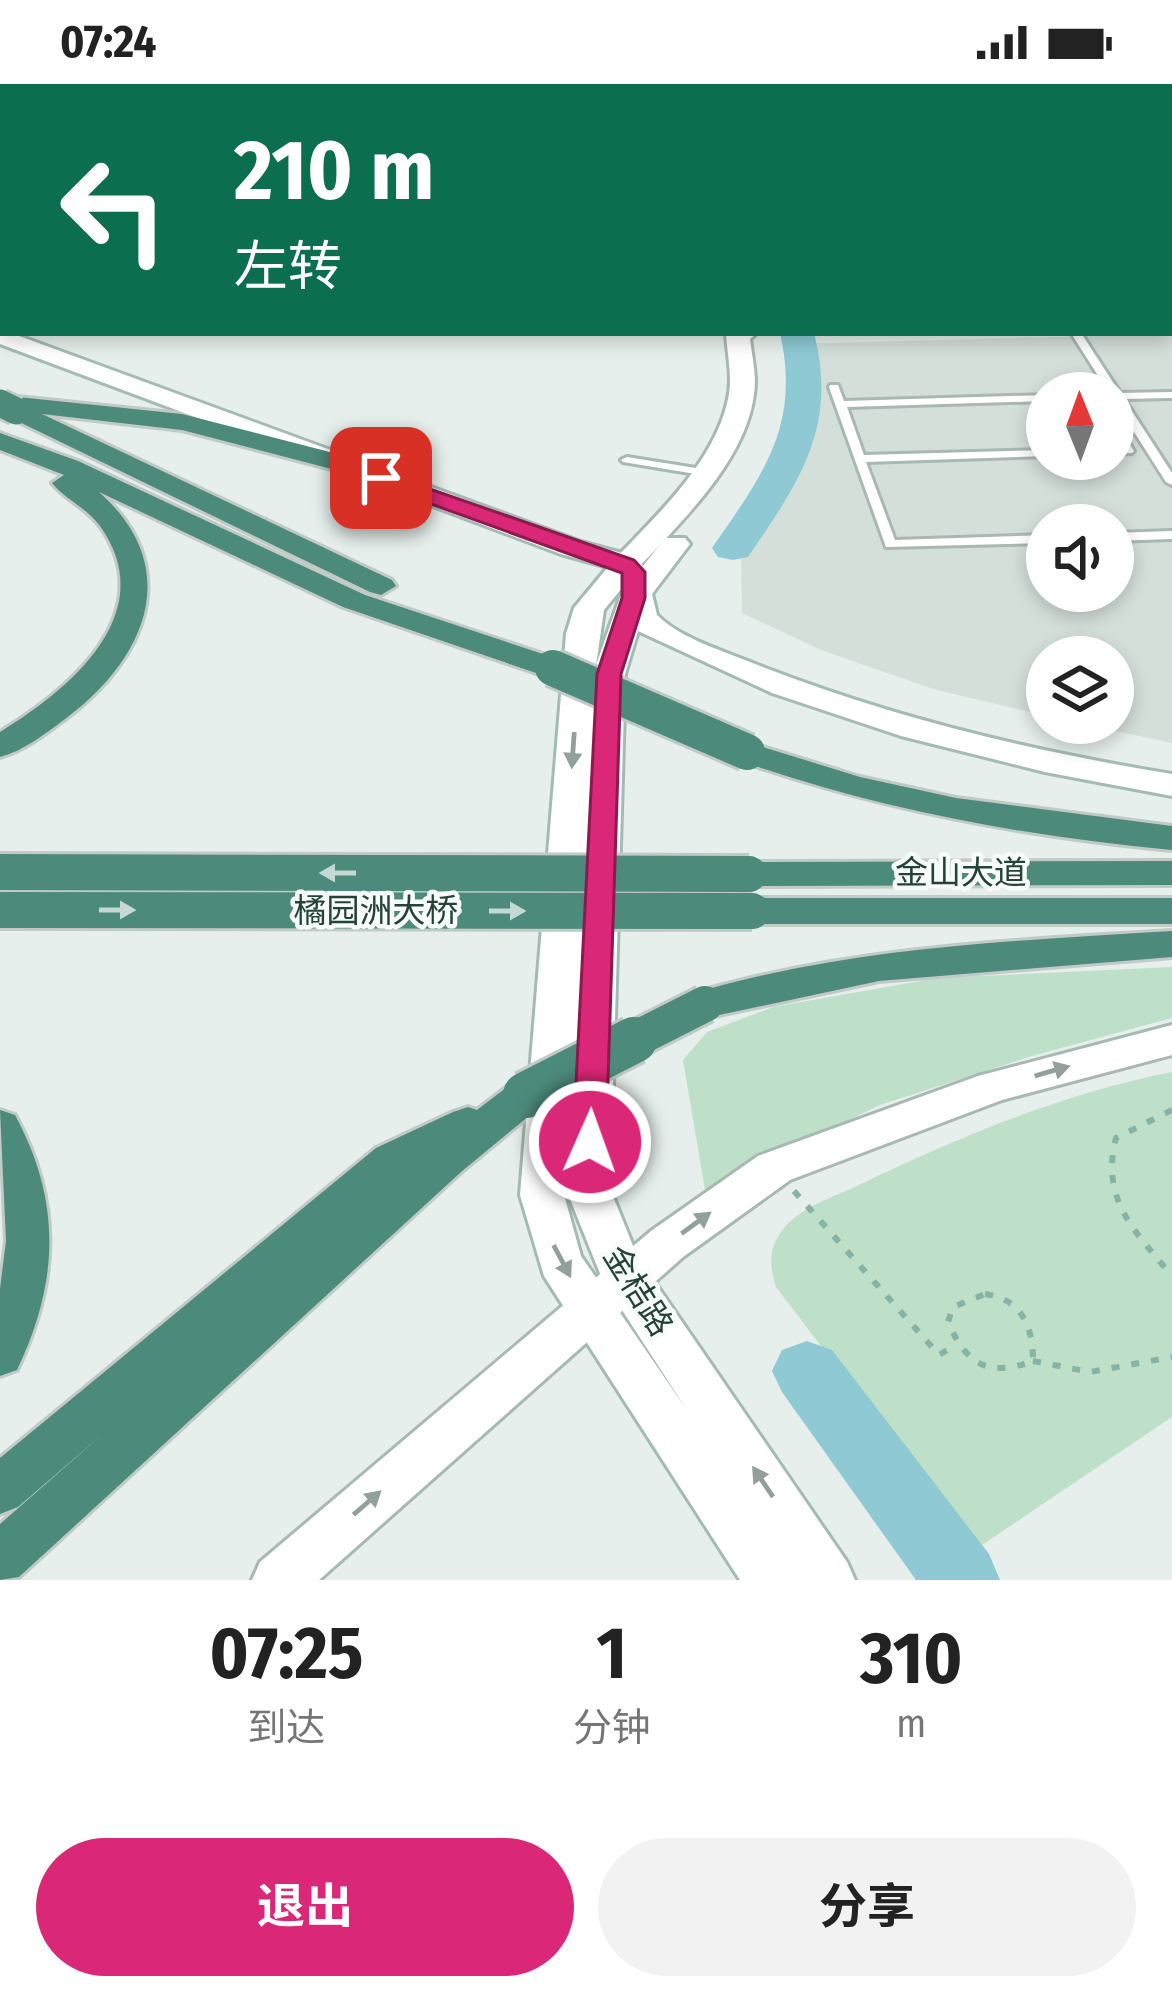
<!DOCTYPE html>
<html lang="zh">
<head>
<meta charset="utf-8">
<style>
	:root { --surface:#fff; --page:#f2f2f2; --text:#222; --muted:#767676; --accent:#db2777 }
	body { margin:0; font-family:"Fira Sans Condensed","Noto Sans SC",sans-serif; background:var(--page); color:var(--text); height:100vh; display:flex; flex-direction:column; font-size:45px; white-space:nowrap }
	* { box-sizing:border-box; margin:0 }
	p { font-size:39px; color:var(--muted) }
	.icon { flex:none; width:66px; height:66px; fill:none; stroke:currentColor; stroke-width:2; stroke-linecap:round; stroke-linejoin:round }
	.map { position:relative; height:1496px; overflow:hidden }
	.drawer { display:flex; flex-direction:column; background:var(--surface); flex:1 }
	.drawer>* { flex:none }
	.guide { position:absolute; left:0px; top:0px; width:1173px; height:252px; box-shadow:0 6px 18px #0003; background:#0b6e4f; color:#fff; overflow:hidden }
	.needle { width:78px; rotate:359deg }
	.buttons { position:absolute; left:1026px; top:288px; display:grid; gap:24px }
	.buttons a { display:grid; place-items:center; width:108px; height:108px; border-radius:50%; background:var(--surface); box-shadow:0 6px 18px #0003; font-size:60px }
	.pin { position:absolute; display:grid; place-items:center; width:102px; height:102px; color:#fff; margin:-51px; border-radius:24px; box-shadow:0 6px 18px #0006 }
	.me { position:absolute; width:132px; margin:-66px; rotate:2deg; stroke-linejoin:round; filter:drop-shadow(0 0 9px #0008) }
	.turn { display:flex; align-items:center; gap:42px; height:252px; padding:0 36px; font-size:54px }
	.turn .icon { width:156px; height:156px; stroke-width:2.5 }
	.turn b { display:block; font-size:84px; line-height:102px }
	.eta { display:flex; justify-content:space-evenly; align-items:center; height:204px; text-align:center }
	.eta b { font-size:72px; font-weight:700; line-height:84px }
	.button { display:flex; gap:24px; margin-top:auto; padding:24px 36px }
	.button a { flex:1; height:138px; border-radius:72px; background:var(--accent); color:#fff; font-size:48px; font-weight:700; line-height:138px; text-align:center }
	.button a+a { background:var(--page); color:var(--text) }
	.status { display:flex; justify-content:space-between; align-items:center; height:84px; padding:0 60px; background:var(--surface); direction:ltr }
	.status svg { height:33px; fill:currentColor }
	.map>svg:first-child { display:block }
	.built { fill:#d4dfda; fill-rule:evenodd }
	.green { fill:#bfe0c8 }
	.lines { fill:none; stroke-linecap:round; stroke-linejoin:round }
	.river { fill:#8ec9d4; fill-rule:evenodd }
	.service-casing { stroke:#a8b8b2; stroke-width:6 }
	.tertiary-casing { stroke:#a8b8b2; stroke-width:6 }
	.secondary-casing { stroke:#a4bbb3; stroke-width:6 }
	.trunk-casing { stroke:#c2cac8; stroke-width:6 }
	.path { stroke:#86b3a5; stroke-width:6; stroke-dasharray:8 12; stroke-linecap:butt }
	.service { fill:#fff; fill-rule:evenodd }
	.tertiary { fill:#fff; fill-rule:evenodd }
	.secondary { fill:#fff; fill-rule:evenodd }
	.trunk { fill:#4c8a7c; fill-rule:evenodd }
	.trunk-bridge-far2-casing { stroke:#c2cac8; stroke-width:32; stroke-linecap:butt }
	.trunk-bridge-far1-casing { stroke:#c2cac8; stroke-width:42; stroke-linecap:butt }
	.trunk-bridge-casing { stroke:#c2cac8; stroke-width:52; stroke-linecap:butt }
	.trunk-bridge-far2 { stroke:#4c8a7c; stroke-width:27 }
	.trunk-bridge-far1 { stroke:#4c8a7c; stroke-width:36 }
	.trunk-bridge { stroke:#4c8a7c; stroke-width:46 }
	.oneway { fill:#92a09c }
	.oneway2 { fill:#c4d9d4 }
	.route { fill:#db2777; stroke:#8e194d; stroke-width:3 }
	.labels { text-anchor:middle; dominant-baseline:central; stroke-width:9; stroke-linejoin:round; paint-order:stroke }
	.street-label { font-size:33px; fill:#24423a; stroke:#f7fbf9 }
</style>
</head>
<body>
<div class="status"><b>07:24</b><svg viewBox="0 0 49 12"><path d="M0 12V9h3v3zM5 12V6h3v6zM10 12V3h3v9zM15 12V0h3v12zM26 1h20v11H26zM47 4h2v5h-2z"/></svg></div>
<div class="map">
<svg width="1172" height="1496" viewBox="0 0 1172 1496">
	<rect width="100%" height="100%" fill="#e6efeb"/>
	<g class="built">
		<polygon points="669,0 1172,0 1172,230 1170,3"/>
		<path d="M 1172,250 L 1172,659 L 1078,639 L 1113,639 L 1113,573 L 1047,573 L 1047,632 L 933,605 L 821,566 L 742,529 L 741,457 L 784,349 L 805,315 L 792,260 ZM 1047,309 L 1113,309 L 1113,375 L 1047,375 ZM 1047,441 L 1113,441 L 1113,507 L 1047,507 Z"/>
	</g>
	<g class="green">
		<polygon points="1172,883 1172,934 1032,972 880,1021 705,1106 683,976 707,948 773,923 937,894"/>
		<path d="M 1172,988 L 1172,1333 L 976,1465 L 776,1203 C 769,1180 768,1163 785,1143 C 802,1123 833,1113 857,1102 C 957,1054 1063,1009 1172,988 Z"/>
	</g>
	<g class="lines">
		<g class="river">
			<polygon points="667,0 693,0 695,3 669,3"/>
			<path d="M 780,249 L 814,249 C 838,343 800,397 748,473 L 733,476 L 718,473 L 712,464 C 763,390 801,342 780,249 Z"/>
			<polygon points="807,1257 832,1266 989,1470 1000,1496 916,1496 782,1308 772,1287 782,1266"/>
		</g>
		<defs>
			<g id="service">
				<polygon points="872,0 880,0 883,3 875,3"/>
				<polygon points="950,0 1080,0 1076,2 905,3 909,1"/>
				<polygon points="1123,0 1131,0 1134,3 1126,3"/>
				<rect x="1170" y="61" width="2" height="4"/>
				<rect x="1170" y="116" width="2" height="6"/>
				<rect x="1170" y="156" width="2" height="6"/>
				<polygon points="1071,249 1081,249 1120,309 1172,308 1172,314 1124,315 1172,389 1172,401 1166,398 1113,315 1113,309 1109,309"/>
				<polygon points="830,301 838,301 844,317 1047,311 1047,317 847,323 864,371 1047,366 1047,372 866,378 895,456 1047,451 1047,459 886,463 829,303"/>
				<polygon points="1113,340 1117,341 1134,367 1132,369 1113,370 1113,364 1120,364 1113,352"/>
				<polygon points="627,373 702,385 708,388 702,391 623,378 621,376"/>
				<polygon points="1172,447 1172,455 1113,457 1113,449"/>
			</g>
			<g id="tertiary">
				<polygon points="631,0 649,0 651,3 633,3"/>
				<polygon points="1170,235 1172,235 1172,249 1169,249"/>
				<path d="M 726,249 L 757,249 L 750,255 C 752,273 757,292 754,310 C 746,377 680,439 636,486 L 616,486 L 611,480 L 616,474 C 658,430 715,377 728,315 C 733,293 727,270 726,249 Z"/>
				<polygon points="1172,941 1172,971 1002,1016 790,1096 683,1173 319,1496 252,1496 260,1478 651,1147 758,1072 978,992"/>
			</g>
			<path id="secondary" d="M 0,245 L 581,458 L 629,471 L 643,482 L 665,454 L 685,454 L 690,460 L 652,510 L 657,531 C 681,555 724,567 755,580 C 890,633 1029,667 1172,690 L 1172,712 L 1045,688 L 901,652 L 772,609 L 638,547 L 625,590 L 610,1105 L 638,1174 L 847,1478 L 855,1496 L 740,1496 L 544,1192 L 520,1111 L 566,550 L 574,524 L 608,483 L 561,470 L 0,260 ZM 622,504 L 622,508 L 596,581 L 604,526 ZM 574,951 L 566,1105 L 603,1197 L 687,1326 L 581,1172 L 564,1111 Z"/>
			<g id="trunk">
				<polygon points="18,313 182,330 353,374 357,380 343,388 182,346 42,330 392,496 396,502 381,511 370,508 7,332 5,321"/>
				<path d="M 0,349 L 78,377 L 365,511 L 564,577 L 569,584 L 553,594 L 542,591 L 343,523 L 99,408 C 185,484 146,575 65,635 C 45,650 23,667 0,673 L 0,648 C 67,607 163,530 100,442 C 87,424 66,416 52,399 L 64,391 L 0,366 Z"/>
				<path d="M 747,658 L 860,693 L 956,714 L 1172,742 L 1172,766 C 1022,752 877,725 735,675 L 730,668 L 735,661 Z"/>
				<polygon points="1172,777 1172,801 749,802 736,799 730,790 736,781 749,778"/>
				<polygon points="752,814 1172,814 1172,840 752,840 739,836 733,827 739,818"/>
				<path d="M 1172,847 L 1172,873 L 879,897 L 705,934 L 691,930 L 685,920 L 691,910 C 848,863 1010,857 1172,847 Z"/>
				<polygon points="526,995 541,1000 547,1011 541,1022 461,1088 19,1493 0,1496 0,1440 104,1349 18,1423 0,1430 0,1374 376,1064 453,1028 468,1023 477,1026 511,1000"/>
				<path d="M 0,1026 L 15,1031 C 62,1118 59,1198 17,1286 L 0,1292 L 0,1205 L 6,1157 Z"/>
			</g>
		</defs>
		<use href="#service" class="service-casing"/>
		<use href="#tertiary" class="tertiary-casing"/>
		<use href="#secondary" class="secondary-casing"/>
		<use href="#trunk" class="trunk-casing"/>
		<g class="path">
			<path d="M 1172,1026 L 1116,1054 C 1100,1116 1135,1147 1172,1192"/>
			<polyline points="794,1107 939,1271 957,1260"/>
			<path d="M 985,1210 C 1022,1215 1033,1243 1033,1277 C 988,1294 966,1280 948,1238 L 953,1223 Z"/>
			<polyline points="1033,1277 1090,1288 1172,1273"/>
		</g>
		<use href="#service" class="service"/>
		<use href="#tertiary" class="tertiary"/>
		<use href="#secondary" class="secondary"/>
		<use href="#trunk" class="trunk"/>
		<defs>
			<polyline id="trunk-bridge-far2" points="0,319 16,327"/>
			<g id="trunk-bridge-far1">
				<polyline points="553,584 747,668"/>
				<polyline points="0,788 749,790"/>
				<polyline points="0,826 752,827"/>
				<polyline points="628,959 705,920"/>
			</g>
			<polyline id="trunk-bridge" points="526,1011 634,956"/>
		</defs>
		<use href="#trunk-bridge-far2" class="trunk-bridge-far2-casing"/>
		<use href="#trunk-bridge-far1" class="trunk-bridge-far1-casing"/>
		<use href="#trunk-bridge" class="trunk-bridge-casing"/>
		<use href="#trunk-bridge-far2" class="trunk-bridge-far2"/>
		<use href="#trunk-bridge-far1" class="trunk-bridge-far1"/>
		<use href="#trunk-bridge" class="trunk-bridge"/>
	</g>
	<defs><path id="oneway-solid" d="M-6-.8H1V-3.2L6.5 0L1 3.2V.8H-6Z" transform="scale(3)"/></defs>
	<g class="oneway">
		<use href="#oneway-solid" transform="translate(573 666) rotate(94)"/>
		<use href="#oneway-solid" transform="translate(1052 987) rotate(-16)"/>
		<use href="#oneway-solid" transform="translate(696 1139) rotate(-36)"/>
		<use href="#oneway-solid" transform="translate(562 1177) rotate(62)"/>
		<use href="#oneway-solid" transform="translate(763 1398) rotate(-124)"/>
		<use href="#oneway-solid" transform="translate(367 1419) rotate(-41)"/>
	</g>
	<g class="oneway2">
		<use href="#oneway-solid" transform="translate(338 789) rotate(-180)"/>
		<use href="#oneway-solid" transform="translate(117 826)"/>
		<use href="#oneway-solid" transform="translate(507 827)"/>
	</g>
	<polygon class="route" points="381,388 634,476 645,488 645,514 621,590 606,1058 601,1067 590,1071 578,1067 573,1058 597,590 622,514 622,489 373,399 373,390"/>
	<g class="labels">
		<g class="street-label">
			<text x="961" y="789">金山大道</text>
			<text x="376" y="827">橘园洲大桥</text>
			<text transform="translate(638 1207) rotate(58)">金桔路</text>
		</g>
	</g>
</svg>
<div class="buttons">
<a><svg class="needle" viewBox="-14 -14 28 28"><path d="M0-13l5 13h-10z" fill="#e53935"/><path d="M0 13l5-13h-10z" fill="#767676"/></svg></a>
<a><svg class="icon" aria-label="sound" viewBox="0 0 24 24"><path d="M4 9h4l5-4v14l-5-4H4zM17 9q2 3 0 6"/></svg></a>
<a><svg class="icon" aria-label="layers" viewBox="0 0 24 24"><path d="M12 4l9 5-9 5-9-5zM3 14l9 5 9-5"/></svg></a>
</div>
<div class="pin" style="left:381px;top:394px;background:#d93025"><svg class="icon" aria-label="arrive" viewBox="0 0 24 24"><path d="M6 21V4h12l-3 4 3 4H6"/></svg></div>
<svg class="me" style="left:590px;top:1058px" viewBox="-20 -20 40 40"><circle r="17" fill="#db2777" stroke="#fff" stroke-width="3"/><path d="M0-11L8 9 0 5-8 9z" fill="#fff"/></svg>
<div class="guide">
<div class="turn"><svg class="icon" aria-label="left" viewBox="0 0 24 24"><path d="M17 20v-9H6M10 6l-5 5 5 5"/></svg><div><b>210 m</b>左转</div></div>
</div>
</div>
<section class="drawer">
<div class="eta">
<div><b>07:25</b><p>到达</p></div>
<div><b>1</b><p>分钟</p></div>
<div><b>310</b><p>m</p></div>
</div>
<div class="button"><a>退出</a><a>分享</a></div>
</section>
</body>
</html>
